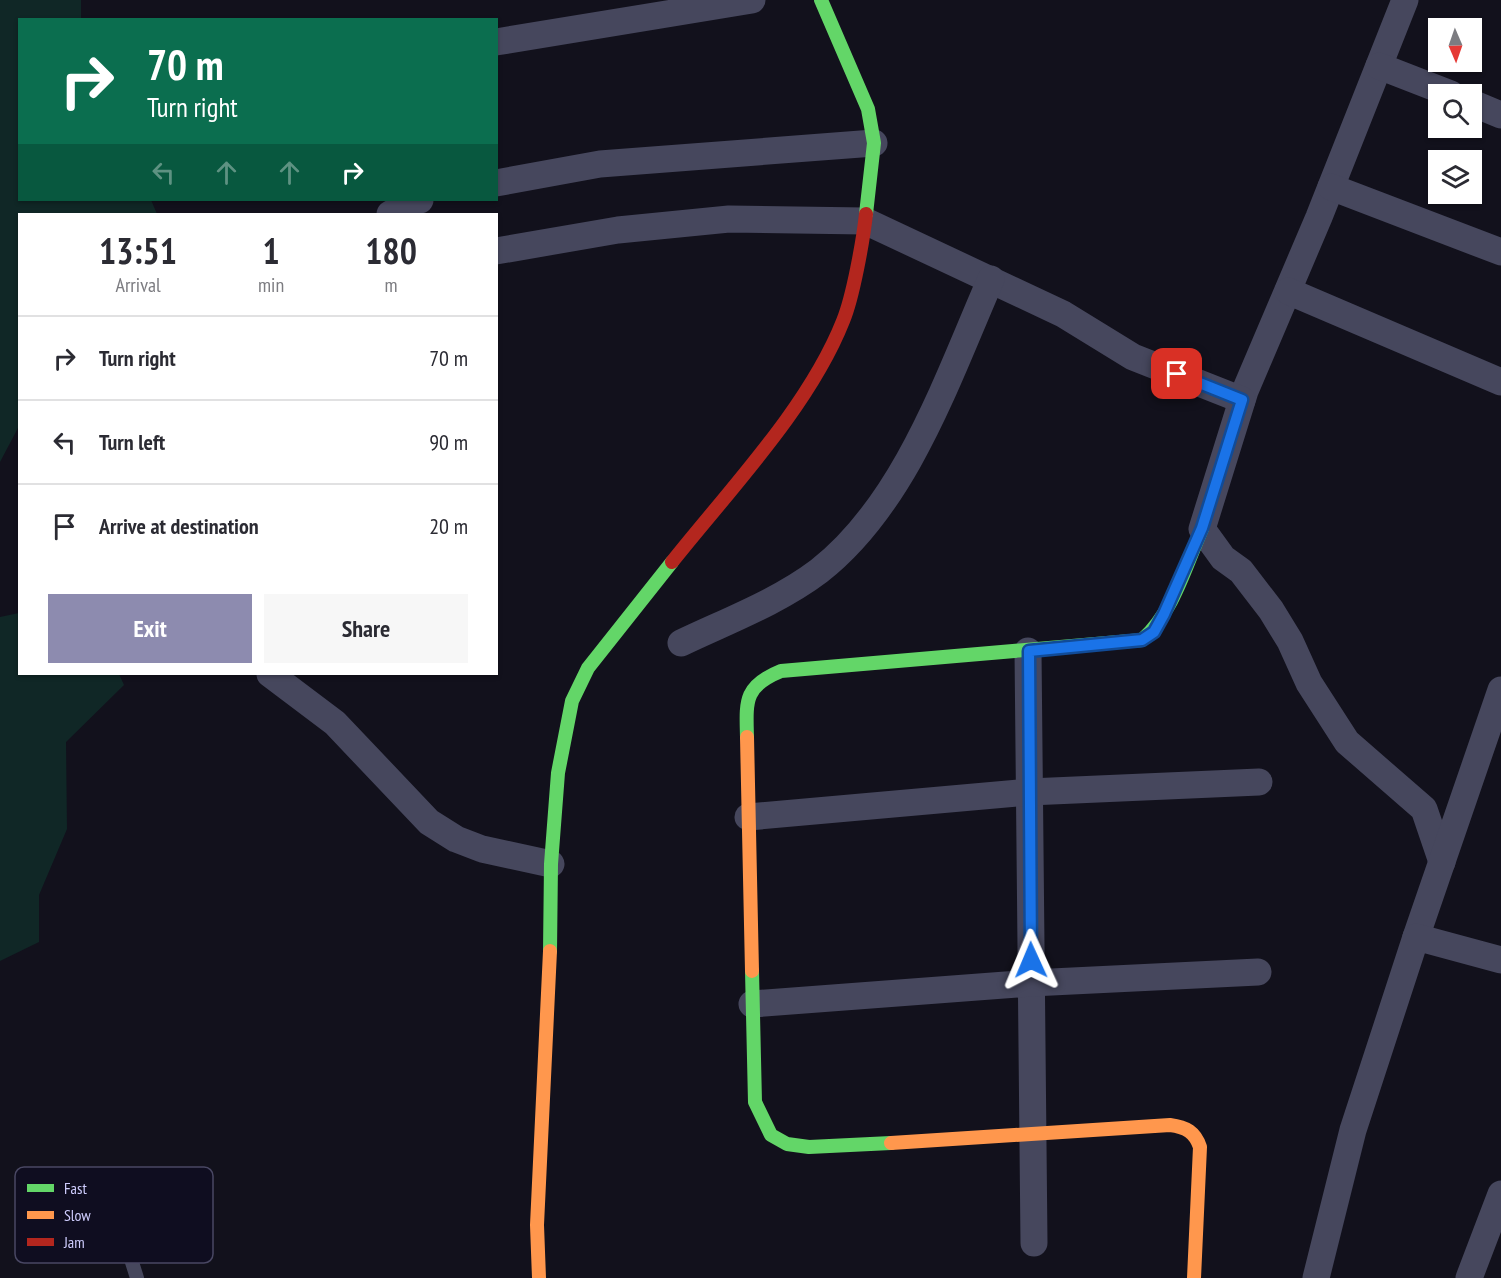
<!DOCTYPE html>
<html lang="en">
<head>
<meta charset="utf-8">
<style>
	:root { --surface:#fff; --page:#f7f7f7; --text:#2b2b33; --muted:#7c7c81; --line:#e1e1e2; --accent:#8d8baf }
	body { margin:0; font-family:"PT Sans Narrow",sans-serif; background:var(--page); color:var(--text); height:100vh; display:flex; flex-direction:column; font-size:22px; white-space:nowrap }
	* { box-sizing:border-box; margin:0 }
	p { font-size:20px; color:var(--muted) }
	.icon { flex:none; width:33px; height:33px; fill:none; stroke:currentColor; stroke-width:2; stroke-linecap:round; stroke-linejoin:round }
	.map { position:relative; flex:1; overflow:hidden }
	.side { position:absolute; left:18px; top:213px; width:480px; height:462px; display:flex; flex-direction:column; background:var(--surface); border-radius:0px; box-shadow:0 2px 4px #0004 }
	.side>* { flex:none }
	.guide { position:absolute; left:18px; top:18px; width:480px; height:183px; border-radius:0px; box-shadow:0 2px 4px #0004; background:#0b6e4f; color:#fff; overflow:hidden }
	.needle { width:39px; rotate:178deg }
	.buttons { position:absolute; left:1428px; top:18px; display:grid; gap:12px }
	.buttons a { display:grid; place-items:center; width:54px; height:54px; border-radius:0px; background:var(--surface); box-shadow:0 2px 4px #0004; font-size:30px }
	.pin { position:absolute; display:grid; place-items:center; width:51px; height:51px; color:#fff; margin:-26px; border-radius:12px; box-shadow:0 3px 9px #0006 }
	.me { position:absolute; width:66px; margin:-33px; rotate:359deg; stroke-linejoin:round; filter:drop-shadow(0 0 4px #0008) }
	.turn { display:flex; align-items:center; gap:21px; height:126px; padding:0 30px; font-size:27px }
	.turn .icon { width:78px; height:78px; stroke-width:2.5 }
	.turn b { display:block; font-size:42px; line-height:51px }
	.lanes { display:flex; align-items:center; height:57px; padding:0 30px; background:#0003; justify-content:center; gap:30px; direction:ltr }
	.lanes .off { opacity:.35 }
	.eta { display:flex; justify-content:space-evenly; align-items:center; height:102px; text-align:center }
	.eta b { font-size:36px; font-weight:700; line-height:42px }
	.button { display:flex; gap:12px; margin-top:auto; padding:12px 30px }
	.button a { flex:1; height:69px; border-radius:0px; background:var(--accent); color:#fff; font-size:24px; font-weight:700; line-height:69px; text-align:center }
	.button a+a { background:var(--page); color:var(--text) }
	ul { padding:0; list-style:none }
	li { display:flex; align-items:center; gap:18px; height:84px; padding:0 30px; border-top:2px solid var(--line) }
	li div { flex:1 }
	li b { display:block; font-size:22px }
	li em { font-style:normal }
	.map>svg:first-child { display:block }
	.green { fill:#102726 }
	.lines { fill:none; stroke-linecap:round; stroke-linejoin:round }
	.lane { stroke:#46475d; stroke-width:14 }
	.street { stroke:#46475d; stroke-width:27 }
	.fast { stroke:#63d668; stroke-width:14 }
	.slow { stroke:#ff974d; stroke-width:14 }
	.jam { stroke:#b3261e; stroke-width:14 }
	.route-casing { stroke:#114b97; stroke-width:15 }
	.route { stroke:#1a73e8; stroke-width:10 }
	.key { fill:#0f0d20; stroke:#494763; stroke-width:1.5 }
	.key-label { font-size:16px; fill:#cfcdfe }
</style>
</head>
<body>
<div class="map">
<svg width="1501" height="1278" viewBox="0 0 1501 1278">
	<rect width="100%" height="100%" fill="#12111c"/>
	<g class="green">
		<polygon points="0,0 81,0 81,19 20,20 20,200 151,200 157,214 20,214 19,426 0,462"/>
		<polygon points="19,613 20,674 119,674 124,685 66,742 67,829 39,895 39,942 0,961 0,617"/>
	</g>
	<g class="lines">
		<polyline class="lane" points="118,1218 137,1278"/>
		<g class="street">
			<polyline points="1405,0 1319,217 1245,391 1202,529 1223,558 1241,571 1271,610 1290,641 1309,683 1347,742 1424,809 1442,862"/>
			<polyline points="496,42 752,0"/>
			<polyline points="1379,66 1451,94"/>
			<polyline points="1472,103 1501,115"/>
			<polyline points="496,183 600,164 874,143"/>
			<polyline points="1331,187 1501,252"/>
			<polyline points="390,214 410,202 420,200"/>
			<polyline points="496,251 618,230 729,219 865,221 1063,314 1133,357 1242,400"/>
			<polyline points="1288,291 1501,382"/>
			<path d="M 681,643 C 727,621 778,602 819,571 C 906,503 948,377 991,279"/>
			<polyline points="1028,651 1034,1243"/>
			<polyline points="270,674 335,723 429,822 456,839 482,849 551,864"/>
			<polyline points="748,817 1029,792 1259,782"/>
			<polyline points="1416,937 1501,690"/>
			<polyline points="752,1004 1031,983 1258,972"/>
			<polyline points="1316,1278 1353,1130 1416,937 1501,960"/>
			<polyline points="1469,1278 1501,1194"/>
		</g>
		<g class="fast">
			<polyline points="821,0 868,109 874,143 866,214"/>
			<path d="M 747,737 C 746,701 744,686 781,671 L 1142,640 C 1174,611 1185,567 1202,529"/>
			<polyline points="550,951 551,864 558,773 572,701 588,668 672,562"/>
			<polyline points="752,971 755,1102 771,1135 787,1144 809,1147 891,1143"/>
		</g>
		<g class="slow">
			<polyline points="747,737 752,971"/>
			<path d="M 891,1143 L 1170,1125 C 1186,1127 1195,1132 1200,1147 L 1194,1278"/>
			<polyline points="539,1278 537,1225 550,951"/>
		</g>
		<path class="jam" d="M 672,562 C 730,489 809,407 843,321 C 853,297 863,241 866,214"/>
	</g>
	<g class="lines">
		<defs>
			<polyline id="route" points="1031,960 1029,651 1142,640 1154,632 1164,614 1202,528 1242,400 1177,374"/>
		</defs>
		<use href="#route" class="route-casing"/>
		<use href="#route" class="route"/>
	</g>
	<rect x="15" y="1167" width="198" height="96" rx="9" class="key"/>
	<rect x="27" y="1184" width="27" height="8" fill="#63d668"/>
	<rect x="27" y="1211" width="27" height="8" fill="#ff974d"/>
	<rect x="27" y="1238" width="27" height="8" fill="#b3261e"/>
	<g class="key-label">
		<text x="64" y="1194">Fast</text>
		<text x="64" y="1221">Slow</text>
		<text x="64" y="1248">Jam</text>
	</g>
</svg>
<div class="buttons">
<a><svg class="needle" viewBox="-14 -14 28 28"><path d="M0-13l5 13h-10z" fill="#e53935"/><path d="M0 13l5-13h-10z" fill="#7c7c81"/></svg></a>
<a><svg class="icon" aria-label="search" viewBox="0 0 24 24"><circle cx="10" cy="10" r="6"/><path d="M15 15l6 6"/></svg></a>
<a><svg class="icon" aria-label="layers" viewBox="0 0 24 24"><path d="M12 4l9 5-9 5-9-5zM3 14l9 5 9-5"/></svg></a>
</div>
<div class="pin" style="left:1177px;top:374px;background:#d93025"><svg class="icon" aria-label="arrive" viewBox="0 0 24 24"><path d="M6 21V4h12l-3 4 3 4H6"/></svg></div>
<svg class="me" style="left:1031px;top:960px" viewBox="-20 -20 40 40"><path d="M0-17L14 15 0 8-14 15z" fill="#1a73e8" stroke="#fff" stroke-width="4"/></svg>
<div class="guide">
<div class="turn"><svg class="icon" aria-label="right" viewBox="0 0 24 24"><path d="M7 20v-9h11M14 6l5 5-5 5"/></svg><div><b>70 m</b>Turn right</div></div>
<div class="lanes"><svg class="icon off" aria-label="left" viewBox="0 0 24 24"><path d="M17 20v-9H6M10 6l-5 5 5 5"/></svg><svg class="icon off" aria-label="ahead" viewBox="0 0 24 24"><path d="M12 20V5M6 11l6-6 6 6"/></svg><svg class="icon off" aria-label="ahead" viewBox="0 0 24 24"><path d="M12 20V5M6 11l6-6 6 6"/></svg><svg class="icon" aria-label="right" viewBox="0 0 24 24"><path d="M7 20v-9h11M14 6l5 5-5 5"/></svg></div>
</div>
<section class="side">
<div class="eta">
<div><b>13:51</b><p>Arrival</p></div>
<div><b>1</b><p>min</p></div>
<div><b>180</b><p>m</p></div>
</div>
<ul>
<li><svg class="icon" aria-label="right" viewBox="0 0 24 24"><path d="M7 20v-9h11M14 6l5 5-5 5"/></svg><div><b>Turn right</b></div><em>70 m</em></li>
<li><svg class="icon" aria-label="left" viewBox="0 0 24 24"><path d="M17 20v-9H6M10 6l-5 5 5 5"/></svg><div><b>Turn left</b></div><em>90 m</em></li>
<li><svg class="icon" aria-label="arrive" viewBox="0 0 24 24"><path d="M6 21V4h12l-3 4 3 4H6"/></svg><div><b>Arrive at destination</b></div><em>20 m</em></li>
</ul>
<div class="button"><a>Exit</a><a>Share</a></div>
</section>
</div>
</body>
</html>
